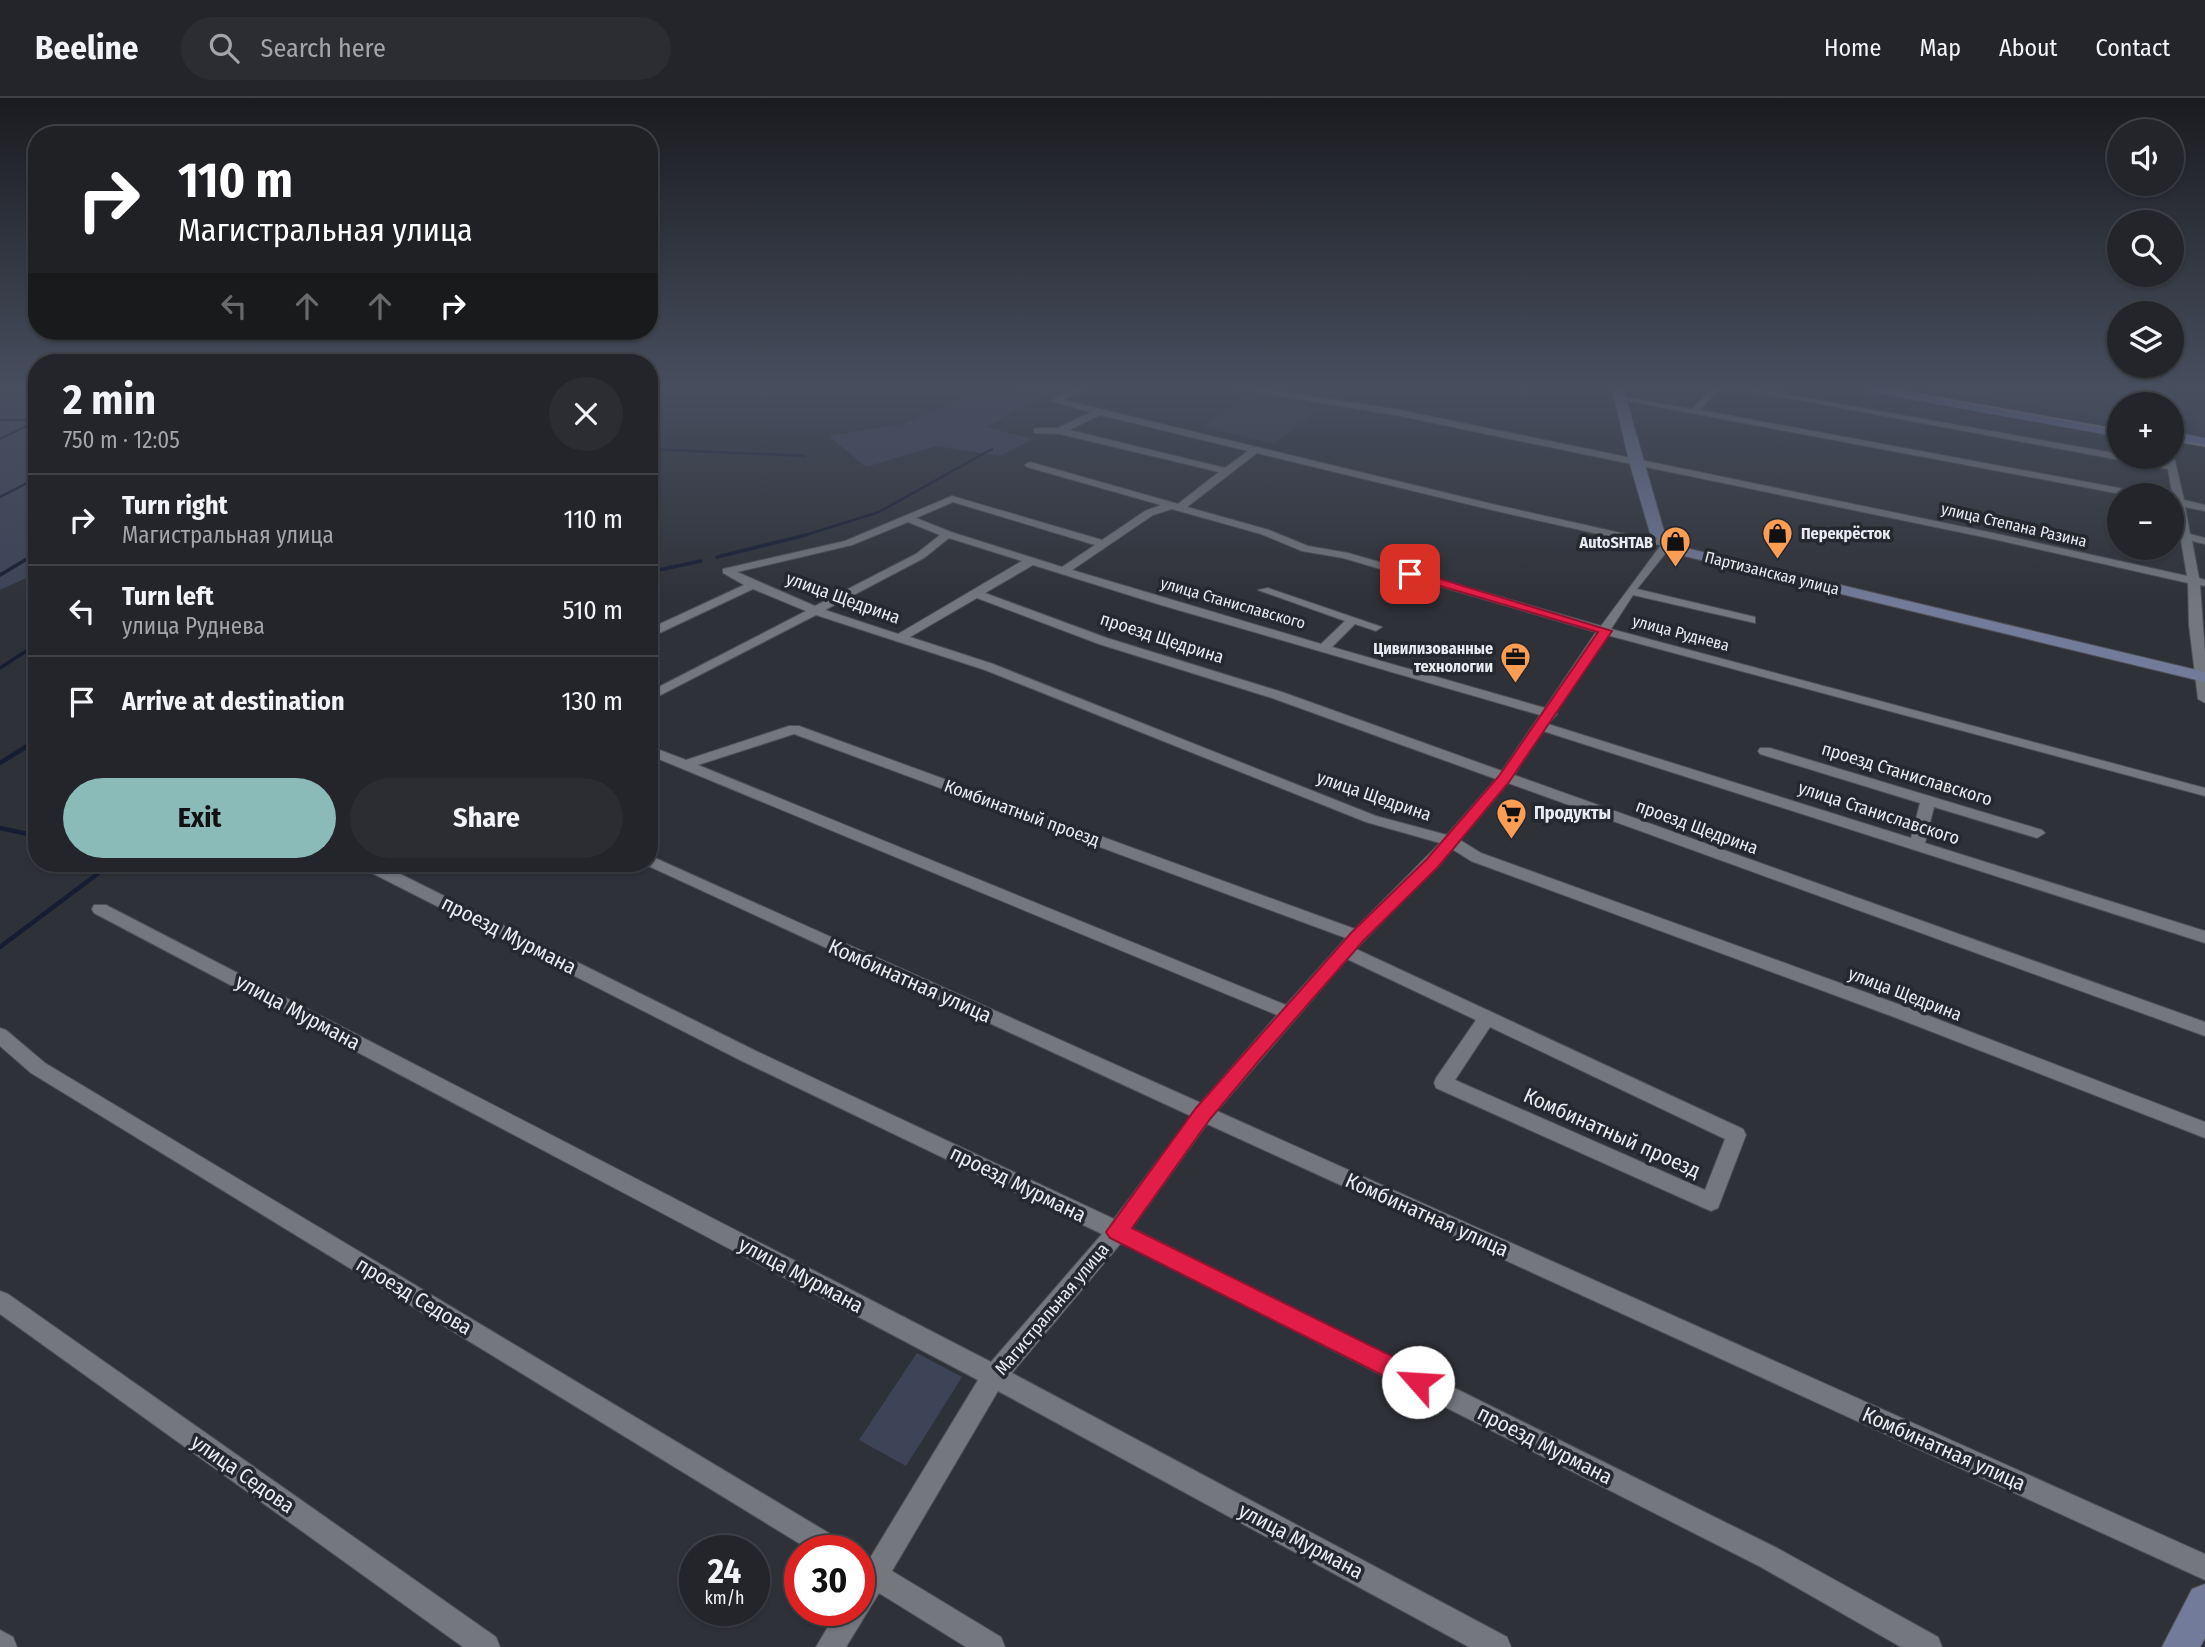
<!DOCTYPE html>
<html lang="en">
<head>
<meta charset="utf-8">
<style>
	:root { --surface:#23252a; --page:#2b2d32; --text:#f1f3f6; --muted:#a3a5a8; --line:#404247; --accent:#8bbbb9 }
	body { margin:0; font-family:"Fira Sans Condensed",sans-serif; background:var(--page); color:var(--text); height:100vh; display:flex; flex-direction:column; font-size:26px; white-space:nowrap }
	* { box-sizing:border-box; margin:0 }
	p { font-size:23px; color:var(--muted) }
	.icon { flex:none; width:38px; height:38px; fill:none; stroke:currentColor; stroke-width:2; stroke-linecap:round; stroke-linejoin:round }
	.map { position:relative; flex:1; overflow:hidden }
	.side { position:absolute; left:28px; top:256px; width:630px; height:518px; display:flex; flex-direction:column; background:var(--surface); border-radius:28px; box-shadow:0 2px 5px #0004,0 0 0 2px var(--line) }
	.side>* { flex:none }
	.banner { position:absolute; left:28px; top:28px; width:630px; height:214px; border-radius:28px; box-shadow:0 2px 5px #0004,0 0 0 2px var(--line); background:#202124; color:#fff; overflow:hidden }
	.tools { position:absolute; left:2107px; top:21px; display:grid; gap:14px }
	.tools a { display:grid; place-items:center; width:77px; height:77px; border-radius:50%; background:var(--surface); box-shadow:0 2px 5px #0004,0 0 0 2px var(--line); font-size:35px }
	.speed { position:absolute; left:679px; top:1437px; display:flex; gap:14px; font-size:35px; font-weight:700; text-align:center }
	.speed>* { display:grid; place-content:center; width:91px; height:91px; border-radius:50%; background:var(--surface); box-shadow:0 2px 5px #0004,0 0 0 2px var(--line); line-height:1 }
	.speed small { font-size:18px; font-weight:400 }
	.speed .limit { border:10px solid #d22; background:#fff; color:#111 }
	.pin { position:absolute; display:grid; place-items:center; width:60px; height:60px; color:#fff; margin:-30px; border-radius:14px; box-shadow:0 4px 10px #0006 }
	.me { position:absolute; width:77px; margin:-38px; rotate:296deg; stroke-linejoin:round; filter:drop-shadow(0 0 5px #0008) }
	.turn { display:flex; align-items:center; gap:24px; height:147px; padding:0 35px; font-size:32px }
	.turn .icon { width:91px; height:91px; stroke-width:2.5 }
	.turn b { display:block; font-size:49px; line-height:60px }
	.lanes { display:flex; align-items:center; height:66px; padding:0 35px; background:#0003; justify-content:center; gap:35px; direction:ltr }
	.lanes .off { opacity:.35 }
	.round { display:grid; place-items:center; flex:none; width:74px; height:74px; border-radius:37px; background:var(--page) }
	.head { display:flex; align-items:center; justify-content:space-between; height:119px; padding:0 35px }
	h1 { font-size:42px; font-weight:700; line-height:52px }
	.action { display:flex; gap:14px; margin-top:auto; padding:14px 35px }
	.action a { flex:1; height:80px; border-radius:42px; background:var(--accent); color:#111; font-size:28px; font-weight:700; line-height:80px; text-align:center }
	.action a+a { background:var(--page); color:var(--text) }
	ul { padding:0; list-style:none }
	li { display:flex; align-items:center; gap:21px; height:91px; padding:0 35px; border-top:2px solid var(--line) }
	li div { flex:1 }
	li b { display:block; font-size:26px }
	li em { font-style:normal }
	header { display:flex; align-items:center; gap:42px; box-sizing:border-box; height:98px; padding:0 35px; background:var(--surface); border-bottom:2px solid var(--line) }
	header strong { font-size:33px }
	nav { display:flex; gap:38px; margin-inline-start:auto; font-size:24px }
	.search { width:490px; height:63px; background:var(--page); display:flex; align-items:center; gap:18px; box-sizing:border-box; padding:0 24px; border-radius:38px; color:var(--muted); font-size:26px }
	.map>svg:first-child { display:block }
	.built { fill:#383c47 }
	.green { fill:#3d4457 }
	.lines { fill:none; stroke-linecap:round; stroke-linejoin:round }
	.stream-far2 { stroke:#161d33; stroke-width:2.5 }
	.stream-far1 { stroke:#161d33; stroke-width:3.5 }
	.stream { stroke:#161d33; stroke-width:4.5 }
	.street-casing { stroke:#4e5055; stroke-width:2 }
	.secondary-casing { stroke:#4e5055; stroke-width:2 }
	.primary-casing { stroke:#4e5055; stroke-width:1 }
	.street { fill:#74777e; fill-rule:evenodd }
	.secondary { fill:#727c9a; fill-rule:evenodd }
	.primary { fill:#7081b5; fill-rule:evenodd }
	.tram { stroke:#95969c; stroke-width:2 }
	.route { fill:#e11d48; stroke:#92132f; stroke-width:2 }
	.labels { text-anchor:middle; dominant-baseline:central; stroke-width:7; stroke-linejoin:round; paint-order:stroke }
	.far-street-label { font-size:16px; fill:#eaebf0; stroke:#25282e }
	.far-poi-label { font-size:16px; font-weight:bold; fill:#eaebf0; stroke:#25282e; text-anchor:end }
	.street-label { font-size:18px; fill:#eaebf0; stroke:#25282e }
	.poi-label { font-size:18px; font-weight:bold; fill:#eaebf0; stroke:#25282e; text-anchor:start }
	.near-street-label { font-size:21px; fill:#eaebf0; stroke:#25282e }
</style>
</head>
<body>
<header>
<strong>Beeline</strong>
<div class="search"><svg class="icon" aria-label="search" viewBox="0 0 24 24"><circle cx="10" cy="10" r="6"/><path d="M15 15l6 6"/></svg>Search here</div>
<nav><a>Home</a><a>Map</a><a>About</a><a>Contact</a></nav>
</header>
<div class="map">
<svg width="2205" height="1549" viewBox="0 0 2205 1549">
	<rect width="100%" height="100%" fill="#2f3138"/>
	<g class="built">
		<polygon points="1635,290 1708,290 1694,304 1672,305 1637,299"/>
		<polygon points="1929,290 2156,290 2157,306 2119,306 2119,321 2107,321"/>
		<polygon points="2177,290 2205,290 2205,338 2196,336 2194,323 2183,321"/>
		<polygon points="1246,299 1249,299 1321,310 1274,346 1203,329"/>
	</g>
	<g class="green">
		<polygon points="0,290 37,290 37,475 0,492"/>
		<polygon points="1027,290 1058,290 986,329 1033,341 1000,358 936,348 866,369 829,338 904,326 966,300 1013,298"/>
		<polygon points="917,1255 962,1279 906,1368 859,1342"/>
	</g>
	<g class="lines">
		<g class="stream-far2">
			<polyline points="711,290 741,293 748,290"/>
			<polyline points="0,322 34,322"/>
			<polyline points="0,341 37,323"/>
			<polyline points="649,351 805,358"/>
			<polyline points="0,399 37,380"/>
			<polyline points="799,439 879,414 992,351"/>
		</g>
		<g class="stream-far1">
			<polyline points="717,459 806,437"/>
			<polyline points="649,474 701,463"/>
			<polyline points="0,477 37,455"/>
			<polyline points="0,570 37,546"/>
		</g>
		<g class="stream">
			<polyline points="0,665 37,642"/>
			<polyline points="0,730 37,738"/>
			<polyline points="0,849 112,765"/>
		</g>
		<defs>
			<g id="street">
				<path d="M 1073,290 L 1083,290 L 1063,302 L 1492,406 L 1634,438 L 1672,443 L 1672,447 L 1637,491 L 1755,519 L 1755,525 L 1633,497 L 1611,531 L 2205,690 L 2205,698 L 1607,537 L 1555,614 L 1557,616 L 1548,626 L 1911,740 L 1920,705 L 1760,656 L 1758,653 L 1760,650 L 1770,650 L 2042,732 L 2045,735 L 2037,740 L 1934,709 L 1925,745 L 2205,833 L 2205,845 L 1543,633 L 1514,677 L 2205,924 L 2205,938 L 1508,685 L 1460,742 L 1481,755 L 1906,909 L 2205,1024 L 2205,1040 L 1894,919 L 1471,763 L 1452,751 L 1356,851 L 1743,1031 L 1746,1037 L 1718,1110 L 1711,1113 L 1704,1110 L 1436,990 L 1434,985 L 1436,980 L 1476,922 L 1347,861 L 1217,1013 L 2205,1456 L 2205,1482 L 1207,1026 L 1132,1130 L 1777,1450 L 1938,1539 L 1942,1549 L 1901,1549 L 1759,1468 L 1121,1145 L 1012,1275 L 1507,1539 L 1511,1549 L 1469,1549 L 998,1293 L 892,1473 L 1001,1539 L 1005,1549 L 966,1549 L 879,1495 L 846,1549 L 816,1549 L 838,1512 L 859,1512 L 859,1455 L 870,1460 L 978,1282 L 94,815 L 92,811 L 94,807 L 106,807 L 991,1264 L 1102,1136 L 742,963 L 360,769 L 358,765 L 378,765 L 756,953 L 1114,1121 L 1191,1018 L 642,765 L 649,765 L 649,759 L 655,760 L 1201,1005 L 1277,917 L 649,657 L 649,648 L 686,662 L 789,628 L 799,628 L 1355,831 L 1440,745 L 1366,724 L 985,572 L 816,517 L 649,603 L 649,594 L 806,513 L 753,491 L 649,540 L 649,531 L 744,487 L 723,475 L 723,471 L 845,443 L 952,398 L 1102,442 L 1145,413 L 1161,407 L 1027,369 L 1025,367 L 1030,364 L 1178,406 L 1219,374 L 1060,336 L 1034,335 L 1034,331 L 1037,330 L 1058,330 L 1091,314 L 1051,303 ZM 1100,317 L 1248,353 L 1225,370 L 1069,332 ZM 1257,355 L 1492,412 L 1634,444 L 1661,447 L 1601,528 L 1348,455 L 1308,448 L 1269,432 L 1187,409 ZM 953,404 L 1095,447 L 1062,469 L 951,434 L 916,420 ZM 1172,411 L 1261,436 L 1302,453 L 1343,460 L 1596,534 L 1545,610 L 1332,549 L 1355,526 L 1376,533 L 1382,529 L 1268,490 L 1258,492 L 1345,523 L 1321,546 L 1072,472 L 1153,417 ZM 908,424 L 940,437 L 916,456 L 815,508 L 737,474 L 852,447 ZM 949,440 L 1022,463 L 898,536 L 825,512 L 924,460 ZM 1033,467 L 1161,507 L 1540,617 L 1502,673 L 1282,594 L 1107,540 L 985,495 ZM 977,500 L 1099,546 L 1272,600 L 1496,681 L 1447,737 L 1376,718 L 993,566 L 910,539 ZM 794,636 L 1346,840 L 1286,907 L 698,667 ZM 1490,929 L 1725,1041 L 1705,1092 L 1455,982 Z"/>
				<polygon points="1235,290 1253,290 1400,312 1993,435 2187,478 2175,407 2172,406 2173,400 2168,371 1734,290 1750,290 2119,356 2119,359 2167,365 2168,359 2174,359 2184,402 2205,407 2205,413 2185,409 2190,436 2205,440 2205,446 2192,443 2199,480 2205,482 2205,488 2200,487 2205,555 2205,605 2198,601 2189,527 2188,485 1993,441 1400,318"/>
				<polygon points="1712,290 1720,290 1700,312 2140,394 2145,397 2126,397 1616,301 1620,298 1692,311"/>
				<polygon points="2157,290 2165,290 2167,306 2159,306"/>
				<polygon points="0,930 6,932 45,965 842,1443 846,1452 810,1452 31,975 0,948"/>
				<polygon points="0,1193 8,1196 496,1539 500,1549 463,1549 0,1216"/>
				<polygon points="0,1532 13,1539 17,1549 0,1549"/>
			</g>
			<g id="secondary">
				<polygon points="1612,290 1623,290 1664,433 1686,450 2205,574 2205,584 1676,456 1650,435 1629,363"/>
				<polygon points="2205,1486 2205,1540 2200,1549 2162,1549 2192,1491"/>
			</g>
			<g id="primary">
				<polygon points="1864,290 1888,290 2119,331 2119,339 1870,294"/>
				<polygon points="2172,333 2205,340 2205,348 2172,341"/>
			</g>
		</defs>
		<use href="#street" class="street-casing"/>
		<use href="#secondary" class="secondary-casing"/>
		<use href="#primary" class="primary-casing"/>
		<use href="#street" class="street"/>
		<use href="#secondary" class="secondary"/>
		<use href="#primary" class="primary"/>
		<g class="tram">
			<polyline points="1884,290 2119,332"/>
			<polyline points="2172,342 2205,348"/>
		</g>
	</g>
	<linearGradient id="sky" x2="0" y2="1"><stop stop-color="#1a1b1f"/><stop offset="0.57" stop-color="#474e5e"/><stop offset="1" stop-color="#474e5e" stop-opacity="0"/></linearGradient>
	<rect width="2205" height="507" fill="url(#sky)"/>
	<polygon class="route" points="1406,473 1414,473 1612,533 1509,684 1438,769 1364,842 1261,960 1210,1021 1132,1130 1426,1275 1430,1284 1426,1292 1418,1295 1110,1140 1106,1134 1196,1010 1352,834 1427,761 1499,678 1598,534 1406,478"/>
	<defs>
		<symbol id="shop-pin" viewBox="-11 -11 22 30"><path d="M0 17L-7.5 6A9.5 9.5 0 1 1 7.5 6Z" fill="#fc9d54" stroke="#25282e"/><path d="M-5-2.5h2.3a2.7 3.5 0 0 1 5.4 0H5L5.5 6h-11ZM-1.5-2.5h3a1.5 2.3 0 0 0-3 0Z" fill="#111"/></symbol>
		<symbol id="office-pin" viewBox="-11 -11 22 30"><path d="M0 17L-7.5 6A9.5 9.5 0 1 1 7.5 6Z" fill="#fc9d54" stroke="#25282e"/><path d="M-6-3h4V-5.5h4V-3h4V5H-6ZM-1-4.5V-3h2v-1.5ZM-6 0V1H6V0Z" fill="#111"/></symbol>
		<symbol id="supermarket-pin" viewBox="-11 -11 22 30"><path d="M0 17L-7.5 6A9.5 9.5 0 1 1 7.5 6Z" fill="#fc9d54" stroke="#25282e"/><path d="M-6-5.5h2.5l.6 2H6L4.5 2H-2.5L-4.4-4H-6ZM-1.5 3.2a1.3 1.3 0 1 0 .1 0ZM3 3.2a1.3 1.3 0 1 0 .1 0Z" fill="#111"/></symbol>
	</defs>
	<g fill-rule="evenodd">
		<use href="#shop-pin" x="1760" y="418" width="35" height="47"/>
		<use href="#shop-pin" x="1658" y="426" width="35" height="47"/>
		<use href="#office-pin" x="1498" y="542" width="35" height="47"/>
		<use href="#supermarket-pin" x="1494" y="698" width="35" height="47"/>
	</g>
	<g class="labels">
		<g class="far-street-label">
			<text transform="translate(2014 427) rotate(13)">улица Степана Разина</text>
			<text transform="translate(1772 475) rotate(14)">Партизанская улица</text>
			<text transform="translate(1233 505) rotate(16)">улица Станиславского</text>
			<text transform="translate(1681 535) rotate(15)">улица Руднева</text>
		</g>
		<g class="far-poi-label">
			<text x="1801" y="435" text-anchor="start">Перекрёсток</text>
			<text x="1653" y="444">AutoSHTAB</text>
			<text x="1493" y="550">Цивилизованные<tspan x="1493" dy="18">технологии</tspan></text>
		</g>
		<g class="street-label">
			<text transform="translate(843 500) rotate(20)">улица Щедрина</text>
			<text transform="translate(1162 540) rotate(18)">проезд Щедрина</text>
			<text transform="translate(1907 676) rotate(17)">проезд Станиславского</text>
			<text transform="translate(1374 698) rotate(19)">улица Щедрина</text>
			<text transform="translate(1022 715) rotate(20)">Комбинатный проезд</text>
			<text transform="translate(1879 715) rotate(18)">улица Станиславского</text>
			<text transform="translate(1697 729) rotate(20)">проезд Щедрина</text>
			<text transform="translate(1905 896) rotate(21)">улица Щедрина</text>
			<text transform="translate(1052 1211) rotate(-50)">Магистральная улица</text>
		</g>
		<g class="poi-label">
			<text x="1534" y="715">Продукты</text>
		</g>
		<g class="near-street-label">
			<text transform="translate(509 837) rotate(27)">проезд Мурмана</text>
			<text transform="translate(910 883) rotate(24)">Комбинатная улица</text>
			<text transform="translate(298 914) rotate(28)">улица Мурмана</text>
			<text transform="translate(1612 1035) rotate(24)">Комбинатный проезд</text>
			<text transform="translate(1018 1086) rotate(26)">проезд Мурмана</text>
			<text transform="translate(1427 1117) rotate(24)">Комбинатная улица</text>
			<text transform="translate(801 1177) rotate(28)">улица Мурмана</text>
			<text transform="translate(414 1198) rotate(31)">проезд Седова</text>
			<text transform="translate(1545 1347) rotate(27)">проезд Мурмана</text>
			<text transform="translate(1944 1351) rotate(24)">Комбинатная улица</text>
			<text transform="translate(243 1376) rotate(35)">улица Седова</text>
			<text transform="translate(1301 1443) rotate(28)">улица Мурмана</text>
		</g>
	</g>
</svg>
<div class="tools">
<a><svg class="icon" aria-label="sound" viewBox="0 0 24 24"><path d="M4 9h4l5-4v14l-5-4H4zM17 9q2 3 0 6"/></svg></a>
<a><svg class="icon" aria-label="search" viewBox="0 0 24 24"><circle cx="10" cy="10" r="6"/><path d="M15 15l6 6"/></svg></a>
<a><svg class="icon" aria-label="layers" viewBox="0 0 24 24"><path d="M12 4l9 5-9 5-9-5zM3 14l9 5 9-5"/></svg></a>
<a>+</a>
<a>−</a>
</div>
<div class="speed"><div>24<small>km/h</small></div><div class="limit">30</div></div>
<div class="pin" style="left:1410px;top:476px;background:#d93025"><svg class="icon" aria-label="arrive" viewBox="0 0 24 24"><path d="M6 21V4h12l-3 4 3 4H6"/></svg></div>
<svg class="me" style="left:1418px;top:1284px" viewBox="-20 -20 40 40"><circle r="19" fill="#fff"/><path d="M0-13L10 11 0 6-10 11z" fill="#e11d48"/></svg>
<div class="banner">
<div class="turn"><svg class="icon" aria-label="right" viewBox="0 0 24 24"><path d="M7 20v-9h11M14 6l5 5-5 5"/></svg><div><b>110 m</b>Магистральная улица</div></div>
<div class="lanes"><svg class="icon off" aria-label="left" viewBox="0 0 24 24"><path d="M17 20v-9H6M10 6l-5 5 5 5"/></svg><svg class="icon off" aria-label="ahead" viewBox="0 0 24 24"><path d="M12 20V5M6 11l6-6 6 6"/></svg><svg class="icon off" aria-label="ahead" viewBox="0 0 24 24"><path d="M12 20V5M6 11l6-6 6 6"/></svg><svg class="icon" aria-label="right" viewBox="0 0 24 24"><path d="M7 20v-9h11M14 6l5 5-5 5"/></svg></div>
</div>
<section class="side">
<div class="head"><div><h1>2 min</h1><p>750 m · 12:05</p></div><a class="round"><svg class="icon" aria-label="close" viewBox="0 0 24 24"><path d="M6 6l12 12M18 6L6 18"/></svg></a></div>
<ul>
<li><svg class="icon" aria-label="right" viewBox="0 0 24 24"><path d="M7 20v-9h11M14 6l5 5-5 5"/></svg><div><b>Turn right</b><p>Магистральная улица</p></div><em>110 m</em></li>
<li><svg class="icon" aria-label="left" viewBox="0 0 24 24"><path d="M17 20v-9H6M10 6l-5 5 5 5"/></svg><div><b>Turn left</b><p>улица Руднева</p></div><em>510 m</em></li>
<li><svg class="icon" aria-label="arrive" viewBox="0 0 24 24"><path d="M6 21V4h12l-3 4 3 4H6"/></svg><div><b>Arrive at destination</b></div><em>130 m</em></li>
</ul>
<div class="action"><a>Exit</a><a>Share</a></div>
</section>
</div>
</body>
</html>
